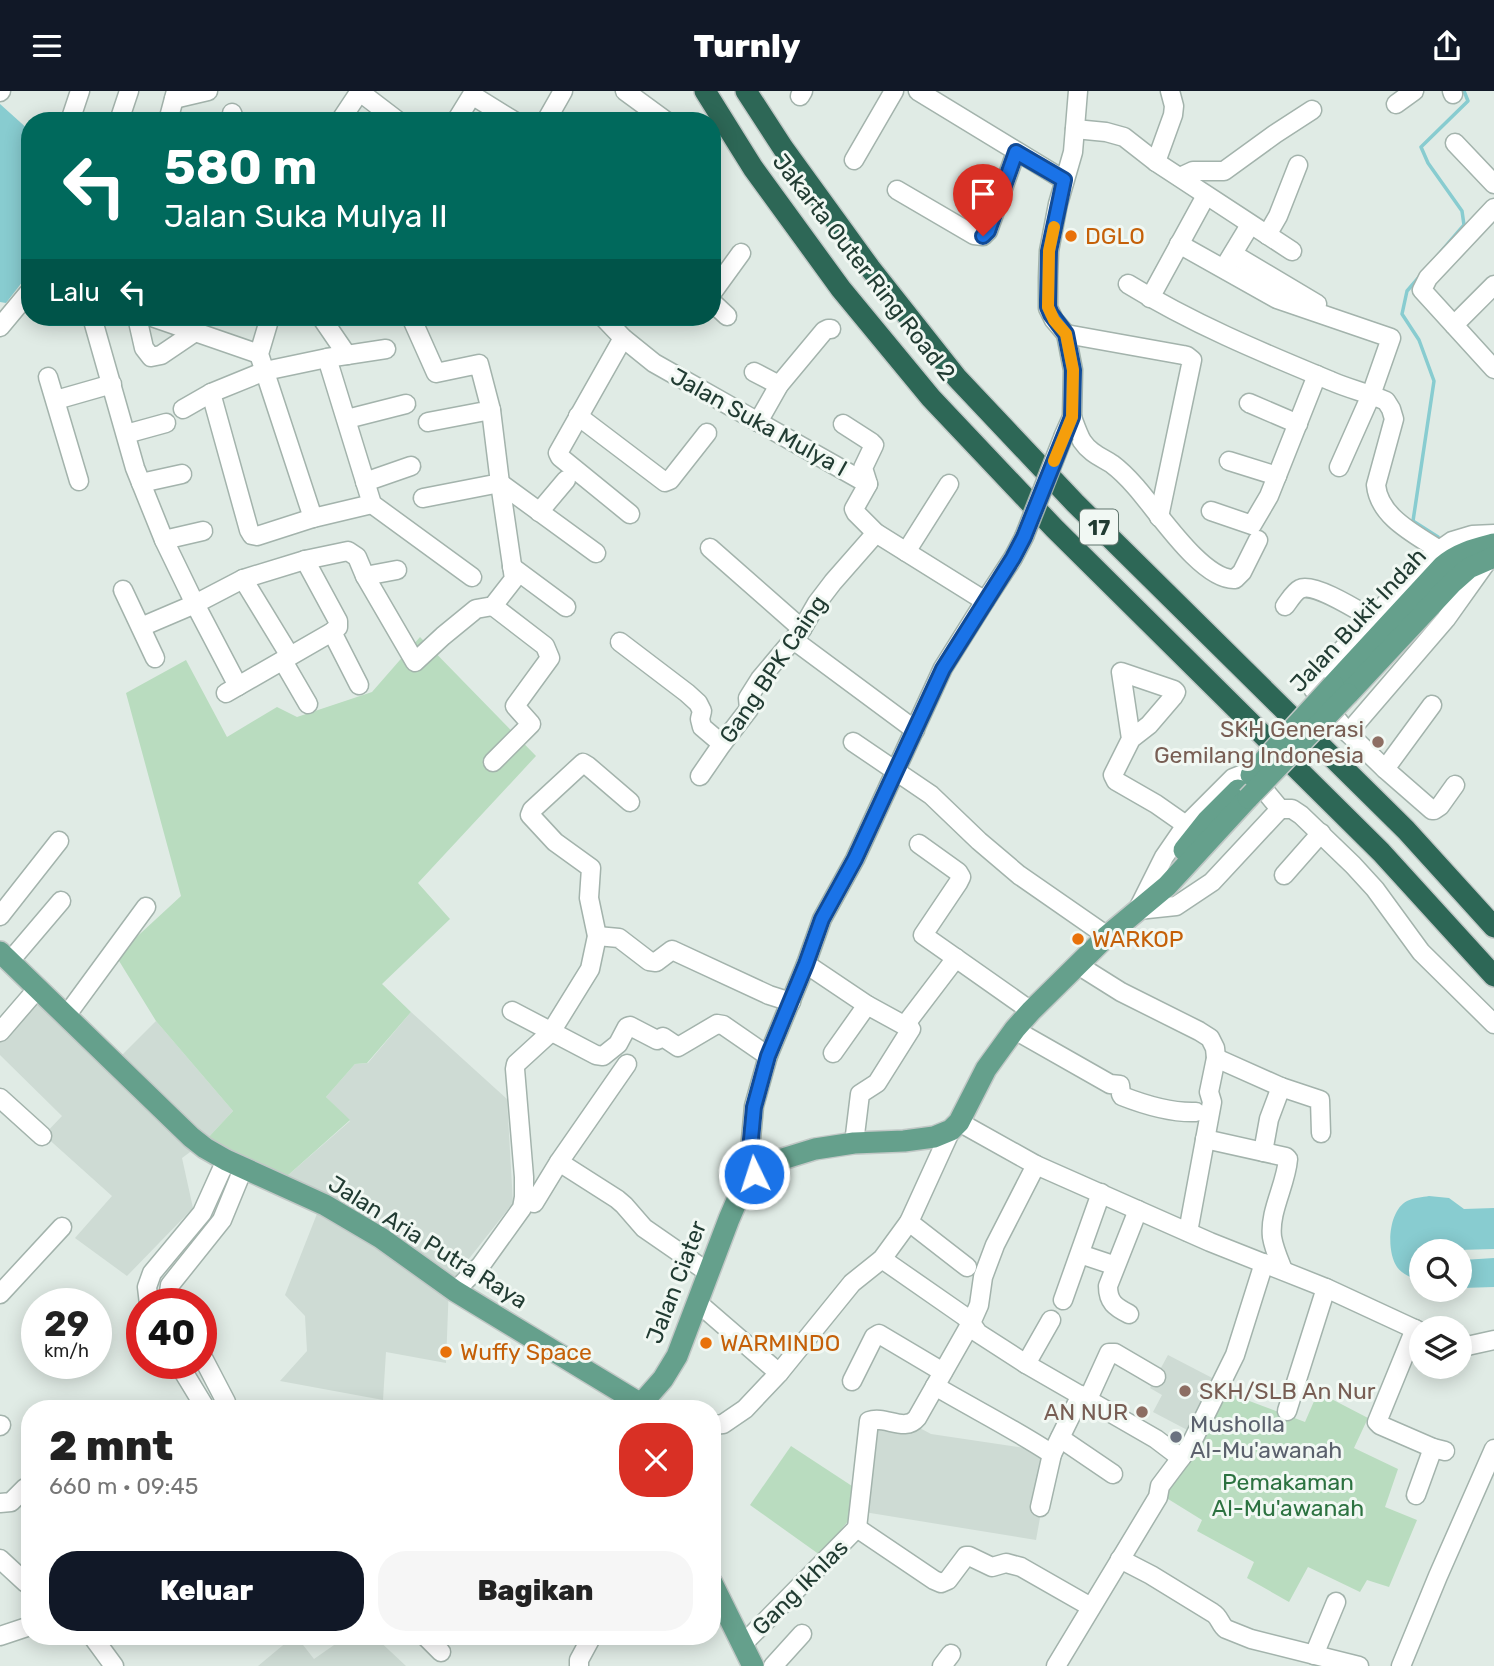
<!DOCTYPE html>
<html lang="id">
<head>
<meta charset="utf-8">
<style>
	:root { --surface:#fff; --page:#f6f6f6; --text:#222; --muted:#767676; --accent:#111827 }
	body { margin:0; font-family:Rubik,sans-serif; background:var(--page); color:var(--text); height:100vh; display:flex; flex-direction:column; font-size:26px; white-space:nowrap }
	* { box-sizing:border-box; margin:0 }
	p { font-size:23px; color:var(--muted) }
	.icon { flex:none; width:38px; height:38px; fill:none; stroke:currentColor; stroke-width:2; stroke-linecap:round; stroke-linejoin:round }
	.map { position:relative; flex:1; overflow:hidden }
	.side { position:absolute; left:21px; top:1309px; width:700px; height:245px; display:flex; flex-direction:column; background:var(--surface); border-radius:28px; box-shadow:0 4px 18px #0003 }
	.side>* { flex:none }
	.guide { position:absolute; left:21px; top:21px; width:700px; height:214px; border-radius:28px; box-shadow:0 4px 18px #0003; background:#00695c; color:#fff; overflow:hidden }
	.fabs { position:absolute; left:1409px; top:1148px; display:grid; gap:14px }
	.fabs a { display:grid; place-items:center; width:63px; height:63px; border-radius:50%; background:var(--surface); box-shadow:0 4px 18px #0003; font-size:35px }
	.speed { position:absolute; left:21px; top:1197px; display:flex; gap:14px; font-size:35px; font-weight:700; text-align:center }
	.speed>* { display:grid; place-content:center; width:91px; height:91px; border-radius:50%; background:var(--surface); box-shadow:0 4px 18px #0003; line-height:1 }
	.speed small { font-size:18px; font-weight:400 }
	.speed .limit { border:10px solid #d22; background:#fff; color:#111 }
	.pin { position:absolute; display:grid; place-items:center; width:60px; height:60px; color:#fff; margin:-72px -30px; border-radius:50% 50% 50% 0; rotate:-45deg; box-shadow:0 0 7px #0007 }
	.pin .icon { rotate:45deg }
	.me { position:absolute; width:77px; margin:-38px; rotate:356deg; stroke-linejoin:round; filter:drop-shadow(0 0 5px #0008) }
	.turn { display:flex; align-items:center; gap:24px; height:147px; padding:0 28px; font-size:32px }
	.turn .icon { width:91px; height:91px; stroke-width:2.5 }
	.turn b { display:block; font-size:49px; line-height:60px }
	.then { display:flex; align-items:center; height:66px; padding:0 28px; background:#0003; gap:14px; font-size:26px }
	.round { display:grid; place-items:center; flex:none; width:74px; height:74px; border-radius:28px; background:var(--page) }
	.head { display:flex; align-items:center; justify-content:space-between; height:119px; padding:0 28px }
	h1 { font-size:42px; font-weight:800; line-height:52px }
	.primary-button { display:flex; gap:14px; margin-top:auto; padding:14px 28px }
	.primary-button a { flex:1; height:80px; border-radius:28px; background:var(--accent); color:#fff; font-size:28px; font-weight:800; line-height:80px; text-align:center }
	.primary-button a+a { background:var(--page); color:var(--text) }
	header { display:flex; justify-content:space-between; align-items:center; height:91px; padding:0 28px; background:var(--accent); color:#fff; font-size:32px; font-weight:800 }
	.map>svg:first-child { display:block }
	.built { fill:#cedbd4 }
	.green { fill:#b9dcbf }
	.water { fill:#88ccd0 }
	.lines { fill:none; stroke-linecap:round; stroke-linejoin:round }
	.stream { stroke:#88ccd0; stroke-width:3.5 }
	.minor-casing { stroke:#a3b3ac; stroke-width:21 }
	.major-casing { stroke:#c1c8c6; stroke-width:24 }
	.highway-casing { stroke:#c1c8c6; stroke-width:24 }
	.minor { stroke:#fff; stroke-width:18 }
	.major { stroke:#65a08c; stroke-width:21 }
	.highway { stroke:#2d6756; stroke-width:21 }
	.minor-bridge-casing { stroke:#a3b3ac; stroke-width:21; stroke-linecap:butt }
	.major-bridge-casing { stroke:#c1c8c6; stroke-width:24; stroke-linecap:butt }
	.minor-bridge { stroke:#fff; stroke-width:18 }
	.major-bridge { stroke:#65a08c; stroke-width:21 }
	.route-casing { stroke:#114b97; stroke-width:18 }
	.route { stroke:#1a73e8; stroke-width:12 }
	.slow { stroke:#f59e0b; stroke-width:12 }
	.food-dot { fill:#e8710a; stroke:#f1f8f3; stroke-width:2.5 }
	.education-dot { fill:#8d6e63; stroke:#f1f8f3; stroke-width:2.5 }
	.worship-dot { fill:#6b7280; stroke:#f1f8f3; stroke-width:2.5 }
	.labels { text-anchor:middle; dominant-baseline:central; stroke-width:6; stroke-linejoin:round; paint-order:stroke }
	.shield { fill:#f1f8f3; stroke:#5f746c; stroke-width:2 }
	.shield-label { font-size:21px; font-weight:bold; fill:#213b32 }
	.food-label { font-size:23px; fill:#c56008; stroke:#f1f8f3; text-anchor:start }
	.street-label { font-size:23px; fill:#213b32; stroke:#f1f8f3 }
	.education-label { font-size:23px; fill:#785e54; stroke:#f1f8f3; text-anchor:end }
	.worship-label { font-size:23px; fill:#5b616d; stroke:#f1f8f3; text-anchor:start }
	.park-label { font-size:23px; fill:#2c7240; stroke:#f1f8f3 }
</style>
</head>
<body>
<header><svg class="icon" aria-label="menu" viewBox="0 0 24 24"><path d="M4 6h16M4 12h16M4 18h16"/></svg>Turnly<svg class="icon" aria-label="share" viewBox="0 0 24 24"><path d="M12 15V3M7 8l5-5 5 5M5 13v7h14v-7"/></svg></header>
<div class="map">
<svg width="1494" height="1575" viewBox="0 0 1494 1575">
	<rect width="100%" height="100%" fill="#e0ebe5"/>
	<g class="built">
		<polygon points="38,902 109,977 156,930 233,1020 205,1050 182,1067 193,1117 127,1185 75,1147 112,1105 44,1044 62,1025 0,964 0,949"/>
		<polygon points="411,921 507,1008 513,1112 449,1193 446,1272 386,1261 383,1309 280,1290 307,1260 305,1225 285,1204 324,1105 286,1086 350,1030 326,1006 355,973 368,972"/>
		<polygon points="1168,1264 1220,1291 1193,1342 1153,1321 1162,1304 1150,1297"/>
		<polygon points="872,1327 916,1335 931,1343 1052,1361 1036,1449 858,1420"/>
		<polygon points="294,1545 296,1545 314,1568 347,1545 374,1545 406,1575 258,1575"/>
	</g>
	<g class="green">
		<polygon points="420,546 536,665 418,792 450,828 382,893 411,921 367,972 355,973 326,1006 350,1029 286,1086 205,1050 233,1020 156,930 116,865 181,805 126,602 186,569 227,646 277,616 297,626 372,601"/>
		<polygon points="1220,1299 1305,1331 1318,1301 1368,1327 1354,1357 1398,1378 1385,1416 1417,1429 1389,1496 1367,1489 1360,1501 1308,1476 1289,1511 1247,1487 1254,1471 1197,1440 1202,1429 1160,1403"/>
		<polygon points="791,1355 852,1395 849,1429 820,1464 750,1414"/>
	</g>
	<g class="water">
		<polygon points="0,13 30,40 30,181 6,212 0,211"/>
		<path d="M 1429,1105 L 1449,1107 L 1464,1118 L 1494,1117 L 1494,1158 L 1421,1160 L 1421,1190 C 1412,1187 1403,1184 1397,1176 C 1386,1160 1388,1120 1407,1110 C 1413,1107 1423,1106 1429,1105 Z"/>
		<polygon points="1494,1167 1494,1196 1462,1197 1463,1169"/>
	</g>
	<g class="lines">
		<polyline class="stream" points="1438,446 1413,430 1434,290 1419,249 1402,223 1407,200 1464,134 1462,120 1428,72 1421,56 1468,10 1464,0"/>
		<defs>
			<g id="minor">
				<polyline points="625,0 666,30"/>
				<polyline points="918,0 1064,89"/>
				<polyline points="1452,0 1453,3"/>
				<polyline points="0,1 1,0"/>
				<polyline points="360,1 398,30"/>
				<polyline points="800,5 803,0"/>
				<polyline points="174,8 208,0"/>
				<polyline points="1396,13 1414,0"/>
				<polyline points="232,22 235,30"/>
				<polyline points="70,30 80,0"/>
				<polyline points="119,30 129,0"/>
				<polyline points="168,30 176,0"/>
				<polyline points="340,30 360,0"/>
				<polyline points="456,30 472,4 514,30"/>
				<polyline points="546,30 563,0"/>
				<polyline points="1075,38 1106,41 1124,46 1156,71 1292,160"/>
				<polyline points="1455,52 1494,93"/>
				<polyline points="854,69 894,0"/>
				<polyline points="1156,71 1173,24 1174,15 1170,0"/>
				<polyline points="1180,86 1193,80 1224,80 1275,43 1312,19"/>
				<polyline points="897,99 974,144 983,145 988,140 1016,61"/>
				<polyline points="1494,117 1428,187 1422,199 1494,278"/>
				<polyline points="1267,144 1278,125 1298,74"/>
				<polyline points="1179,153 1277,208 1391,247 1371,304 1339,376"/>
				<polyline points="1233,163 1317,213"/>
				<polyline points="1227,172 1247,139"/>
				<path d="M 1128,193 C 1193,233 1261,261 1331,290 C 1349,298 1368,302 1386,310 L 1391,318 L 1394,328 L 1376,394 C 1379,426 1415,443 1439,459"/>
				<polyline points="712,202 741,162"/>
				<polyline points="1150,207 1203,110"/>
				<polyline points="712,211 727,225"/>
				<polyline points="92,226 135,377 164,449 195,513 238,595"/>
				<polyline points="137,226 144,257 151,266 161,264 195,241"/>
				<polyline points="152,226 259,263"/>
				<polyline points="270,226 259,263 313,427"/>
				<polyline points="321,226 347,264"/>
				<polyline points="411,226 436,282 479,273 491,319 428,331"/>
				<polyline points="603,226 623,247 654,272 868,393 854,418 856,422 876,442 985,510"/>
				<polyline points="1454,234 1494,194"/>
				<polyline points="0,236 30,200"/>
				<polyline points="1066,243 1183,264 1187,265 1192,269 1159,426"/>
				<polyline points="623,247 558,362 560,366 630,423"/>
				<polyline points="327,267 372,413 472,486"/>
				<polyline points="754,281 779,294"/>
				<polyline points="48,286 79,390"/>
				<polyline points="211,302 249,439 252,444 257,445 313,427 372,413"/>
				<polyline points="56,309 112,293"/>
				<polyline points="1249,312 1298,333"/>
				<polyline points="183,318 211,302 265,280 327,267 386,258"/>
				<polyline points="578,325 665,391 670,389 707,342"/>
				<path d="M 1072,326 C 1075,334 1078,343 1082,350 C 1090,362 1101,366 1112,373 C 1120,379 1128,387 1135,395 C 1156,418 1202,490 1235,488 L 1242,481 L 1258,449"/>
				<polyline points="347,328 406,313"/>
				<polyline points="758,331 779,294 824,240 828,238 831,238"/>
				<polyline points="843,333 871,351 874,354 863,377 868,393"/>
				<polyline points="126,343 166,332"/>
				<polyline points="1064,344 1072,326 1073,279 1066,243 1054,229 1048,217 1048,187 1049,160 1058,113 1073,61 1078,0"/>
				<polyline points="1229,370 1277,385"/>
				<polyline points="365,391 411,375"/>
				<polyline points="141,392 182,383"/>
				<polyline points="500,392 596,462"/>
				<polyline points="423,407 500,392 491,319"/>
				<polyline points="1211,420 1252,434 1269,405 1317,284"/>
				<polyline points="539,421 566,389"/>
				<polyline points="164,449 203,440"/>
				<polyline points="710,457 802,538"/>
				<polyline points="906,461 949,393"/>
				<polyline points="512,476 566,516"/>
				<polyline points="365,485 397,479"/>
				<polyline points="243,488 290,565"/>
				<polyline points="123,499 155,567"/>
				<polyline points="493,515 545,555 550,567 515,615 531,633 493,671"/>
				<path d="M 1285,515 C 1289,510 1294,501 1300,498 C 1313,491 1359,520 1371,527"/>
				<polyline points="141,536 195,513 243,488 305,469 348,460 357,466 365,485 415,571 443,545 476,518 493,515 514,488 500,392"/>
				<polyline points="332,541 359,594"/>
				<polyline points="620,551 687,602 698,612 702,620 700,628 702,636 722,653"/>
				<polyline points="799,553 915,639"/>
				<polyline points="283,570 308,613"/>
				<polyline points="226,602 332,541 338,536 338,530 305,469"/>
				<polyline points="1348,642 1446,528 1488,469"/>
				<polyline points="1131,648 1149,634 1173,606 1176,601 1174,599 1121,581 1131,648 1113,684 1116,690 1156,713 1186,734"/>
				<polyline points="853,651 931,704 979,750 1019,784 1107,845"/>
				<polyline points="1385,678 1432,614"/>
				<polyline points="700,685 722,653 749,618 748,607 760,588 802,538 817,512 833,491 876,442"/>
				<polyline points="1455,694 1440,715 1434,719 1432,719 1385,678 1348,642 1313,598 1323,579 1432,464 1452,450 1472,444 1494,443"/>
				<polyline points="919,753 958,781 961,786 958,792 923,844 1031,920"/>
				<polyline points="1284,784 1321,742"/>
				<polyline points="1139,816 1164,766 1186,734 1233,687 1243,683 1261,695 1280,718 1292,718 1301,724 1353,774 1375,798 1421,861 1494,933"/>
				<polyline points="1138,819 1176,815 1212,791 1280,718"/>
				<polyline points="0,825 59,750"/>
				<polyline points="597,845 619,847 649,870 656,871 672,859 769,904 791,911"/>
				<polyline points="10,870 61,810"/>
				<polyline points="806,873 867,914 911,938 877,992 860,1003 854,1052"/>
				<polyline points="1078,874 1121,901 1199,940 1210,947 1215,957 1216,967 1209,1001 1212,1011 1188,1141"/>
				<polyline points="512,920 596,964 603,965 618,953 627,936 630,935 657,949 663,946 678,956 717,933 723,934 768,965"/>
				<polyline points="66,925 146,816"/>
				<polyline points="905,934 956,867"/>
				<path d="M 1015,939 L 1110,993 L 1120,994 L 1121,1003 L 1122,1005 C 1145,1014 1172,1022 1196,1021"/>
				<polyline points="0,941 38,897"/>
				<polyline points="833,962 867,914"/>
				<polyline points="1216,967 1281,996"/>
				<polyline points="0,1007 42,1045"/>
				<polyline points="959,1031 1036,1074"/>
				<path d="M 1205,1048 L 1286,1066 L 1288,1068 C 1286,1094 1269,1120 1272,1146 C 1274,1158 1279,1169 1283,1179"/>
				<polyline points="1263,1061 1269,1028 1281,996 1320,1009 1321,1042"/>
				<polyline points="559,1071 617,1108 624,1114 644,1137 709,1182"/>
				<polyline points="753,1083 750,1059 754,1015 768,965 806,873 822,828 855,768 943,577 985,510 1013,467 1024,446"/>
				<polyline points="534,1112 559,1071 627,973"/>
				<polyline points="909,1131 967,1176"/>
				<polyline points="1080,1163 1110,1173"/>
				<polyline points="882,1168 964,1225 971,1232 978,1242 1026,1273 1156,1348 1181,1367"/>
				<polyline points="455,1200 481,1174 522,1117 524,1106 524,1086 515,978 516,973 551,941 590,878 597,845 589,807 591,777 555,751 530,724 532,719 583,672 588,675 630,711"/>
				<polyline points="0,1203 62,1136"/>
				<polyline points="1063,1209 1101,1102"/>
				<polyline points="697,1211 779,1282"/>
				<polyline points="149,1213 147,1196 152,1182 202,1122 226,1069"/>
				<polyline points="175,1213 169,1201 170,1194 222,1129 243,1078"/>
				<path d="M 1129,1223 C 1115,1216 1108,1211 1108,1195 L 1138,1119"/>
				<polyline points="1415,1238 1377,1331 1380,1334 1433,1357 1445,1360"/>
				<polyline points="1460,1254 1467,1255 1494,1249"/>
				<polyline points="201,1263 226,1311 227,1318"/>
				<polyline points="178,1272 206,1318"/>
				<polyline points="1026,1273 1051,1229"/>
				<polyline points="852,1290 874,1246 879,1243 943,1281"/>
				<path d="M 935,1295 C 974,1318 1014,1338 1052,1363 L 1040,1416"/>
				<polyline points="1088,1308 1109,1262 1115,1262 1156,1286"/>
				<polyline points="1287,1320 1326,1197"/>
				<polyline points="712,1334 723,1333 745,1318 779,1282 852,1192 882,1168 909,1131 951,1039"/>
				<polyline points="0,1335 1,1334"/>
				<polyline points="1060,1347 1113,1383"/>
				<polyline points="1052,1363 1081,1304"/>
				<polyline points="1416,1404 1433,1357"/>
				<polyline points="0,1412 11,1411 25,1397 30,1396"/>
				<path d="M 857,1437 L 869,1330 C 885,1324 905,1342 917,1327 L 971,1232 L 979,1214 L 983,1186 L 995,1154 L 1036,1074 L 1210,1151 L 1326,1197 L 1421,1241"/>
				<polyline points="857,1437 934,1489 941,1492 948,1489 966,1465 969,1465 992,1476 1006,1472 1021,1476 1091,1516"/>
				<polyline points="0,1468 26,1492"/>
				<path d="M 1120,1468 L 1151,1484 L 1213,1522 C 1220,1526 1220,1534 1226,1538 L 1251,1548 L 1359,1575"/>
				<polyline points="0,1545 30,1535"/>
				<polyline points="92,1545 114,1575"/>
				<polyline points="425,1545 441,1561"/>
				<polyline points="742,1554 857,1437"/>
				<polyline points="1314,1564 1336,1511"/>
				<polyline points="579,1575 579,1569 592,1545"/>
				<polyline points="773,1575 802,1543"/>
				<polyline points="942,1575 951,1563"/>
				<polyline points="1056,1575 1158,1406 1160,1395 1190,1355 1235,1264 1264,1172"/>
				<polyline points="1401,1575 1438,1485 1494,1358"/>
			</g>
			<g id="major">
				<path d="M 1333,594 L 1443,475 C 1458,462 1475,458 1494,453"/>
				<polyline points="1348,603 1451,493 1469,477 1494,466"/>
				<polyline points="1184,759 1207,730 1238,699"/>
				<polyline points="0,861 191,1046 205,1057 226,1069 325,1114 381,1147 455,1200 641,1313 643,1318"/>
				<polyline points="641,1313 663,1288 677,1265 729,1128 741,1100 753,1083 776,1070 815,1058 854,1052 904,1050 934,1046 951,1039 959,1031 986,978 1015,938 1031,920 1107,845 1167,795 1248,707"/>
				<polyline points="712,1492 753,1575"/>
			</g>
			<g id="highway">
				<polyline points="705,0 753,77 841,198 931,307 1054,437 1381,761 1494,885"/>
				<polyline points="746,0 783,57 870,177 957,287 1075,412 1406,739 1494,836"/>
			</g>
		</defs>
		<use href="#minor" class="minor-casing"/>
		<use href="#major" class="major-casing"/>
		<use href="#highway" class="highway-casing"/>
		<use href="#minor" class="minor"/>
		<use href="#major" class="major"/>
		<use href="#highway" class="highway"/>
		<defs>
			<polyline id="minor-bridge" points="1024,446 1064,344"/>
			<g id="major-bridge">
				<polyline points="1251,684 1333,594"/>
				<polyline points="1248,707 1348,603"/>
			</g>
		</defs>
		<use href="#minor-bridge" class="minor-bridge-casing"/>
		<use href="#major-bridge" class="major-bridge-casing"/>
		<use href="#minor-bridge" class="minor-bridge"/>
		<use href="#major-bridge" class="major-bridge"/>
	</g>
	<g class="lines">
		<defs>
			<polyline id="route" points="754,1083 750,1059 754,1016 768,965 806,873 822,828 855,768 943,578 1013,467 1024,446 1072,326 1073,279 1066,243 1051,223 1048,216 1048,209 1049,160 1064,89 1016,61 988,140 983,145"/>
		</defs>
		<use href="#route" class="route-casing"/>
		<use href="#route" class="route"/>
		<polyline class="slow" points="1054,370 1072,326 1073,279 1066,243 1054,229 1048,216 1049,160 1054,136"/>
	</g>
	<g class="food-dot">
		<circle cx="1071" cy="145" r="7"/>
		<circle cx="1078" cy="848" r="7"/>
		<circle cx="706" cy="1252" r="7"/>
		<circle cx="446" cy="1261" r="7"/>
	</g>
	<g class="education-dot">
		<circle cx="1378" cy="651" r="7"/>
		<circle cx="1185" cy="1300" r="7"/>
		<circle cx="1142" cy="1321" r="7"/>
	</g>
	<circle class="worship-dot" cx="1176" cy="1346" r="7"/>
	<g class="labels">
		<rect class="shield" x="1080" y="418.5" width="38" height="35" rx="5"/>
		<g class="shield-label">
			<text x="1099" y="436">17</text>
		</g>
		<g class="food-label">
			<text x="1085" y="145">DGLO</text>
			<text x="1092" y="848">WARKOP</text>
			<text x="720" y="1252">WARMINDO</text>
			<text x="460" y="1261">Wuffy Space</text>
		</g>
		<g class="street-label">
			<text transform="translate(864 176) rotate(52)">Jakarta Outer Ring Road 2</text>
			<text transform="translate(759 331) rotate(29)">Jalan Suka Mulya I</text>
			<text transform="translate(1358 529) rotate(-47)">Jalan Bukit Indah</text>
			<text transform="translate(773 578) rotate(-56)">Gang BPK Caing</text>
			<text transform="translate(428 1151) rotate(32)">Jalan Aria Putra Raya</text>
			<text transform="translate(676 1191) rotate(-69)">Jalan Ciater</text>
			<text transform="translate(800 1496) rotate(-45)">Gang Ikhlas</text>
		</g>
		<g class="education-label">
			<text x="1364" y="638">SKH Generasi<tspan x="1364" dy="26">Gemilang Indonesia</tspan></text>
			<text x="1199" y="1300" text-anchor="start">SKH/SLB An Nur</text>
			<text x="1128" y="1321">AN NUR</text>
		</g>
		<g class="worship-label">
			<text x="1190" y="1333">Musholla<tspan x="1190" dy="26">Al-Mu'awanah</tspan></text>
		</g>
		<g class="park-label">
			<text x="1288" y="1391">Pemakaman<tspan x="1288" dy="26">Al-Mu'awanah</tspan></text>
		</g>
	</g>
</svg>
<div class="fabs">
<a><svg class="icon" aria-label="search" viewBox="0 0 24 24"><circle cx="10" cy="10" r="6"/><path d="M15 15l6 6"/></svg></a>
<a><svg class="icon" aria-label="layers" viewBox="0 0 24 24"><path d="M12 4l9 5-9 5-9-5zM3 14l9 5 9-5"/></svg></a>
</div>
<div class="speed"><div>29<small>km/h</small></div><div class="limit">40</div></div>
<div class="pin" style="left:983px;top:145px;background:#d93025"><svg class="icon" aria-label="arrive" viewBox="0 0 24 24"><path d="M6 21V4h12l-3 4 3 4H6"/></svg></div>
<svg class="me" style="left:754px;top:1083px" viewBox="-20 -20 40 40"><circle r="17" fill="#1a73e8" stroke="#fff" stroke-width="3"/><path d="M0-11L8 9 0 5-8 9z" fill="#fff"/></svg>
<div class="guide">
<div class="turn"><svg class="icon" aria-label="left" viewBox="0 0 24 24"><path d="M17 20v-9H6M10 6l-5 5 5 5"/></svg><div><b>580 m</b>Jalan Suka Mulya II</div></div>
<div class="then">Lalu<svg class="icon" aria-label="left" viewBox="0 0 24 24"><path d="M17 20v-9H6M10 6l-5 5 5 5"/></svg></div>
</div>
<section class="side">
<div class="head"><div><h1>2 mnt</h1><p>660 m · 09:45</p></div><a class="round" style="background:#d93025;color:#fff"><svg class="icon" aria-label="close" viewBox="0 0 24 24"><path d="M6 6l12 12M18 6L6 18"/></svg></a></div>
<div class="primary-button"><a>Keluar</a><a>Bagikan</a></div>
</section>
</div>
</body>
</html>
